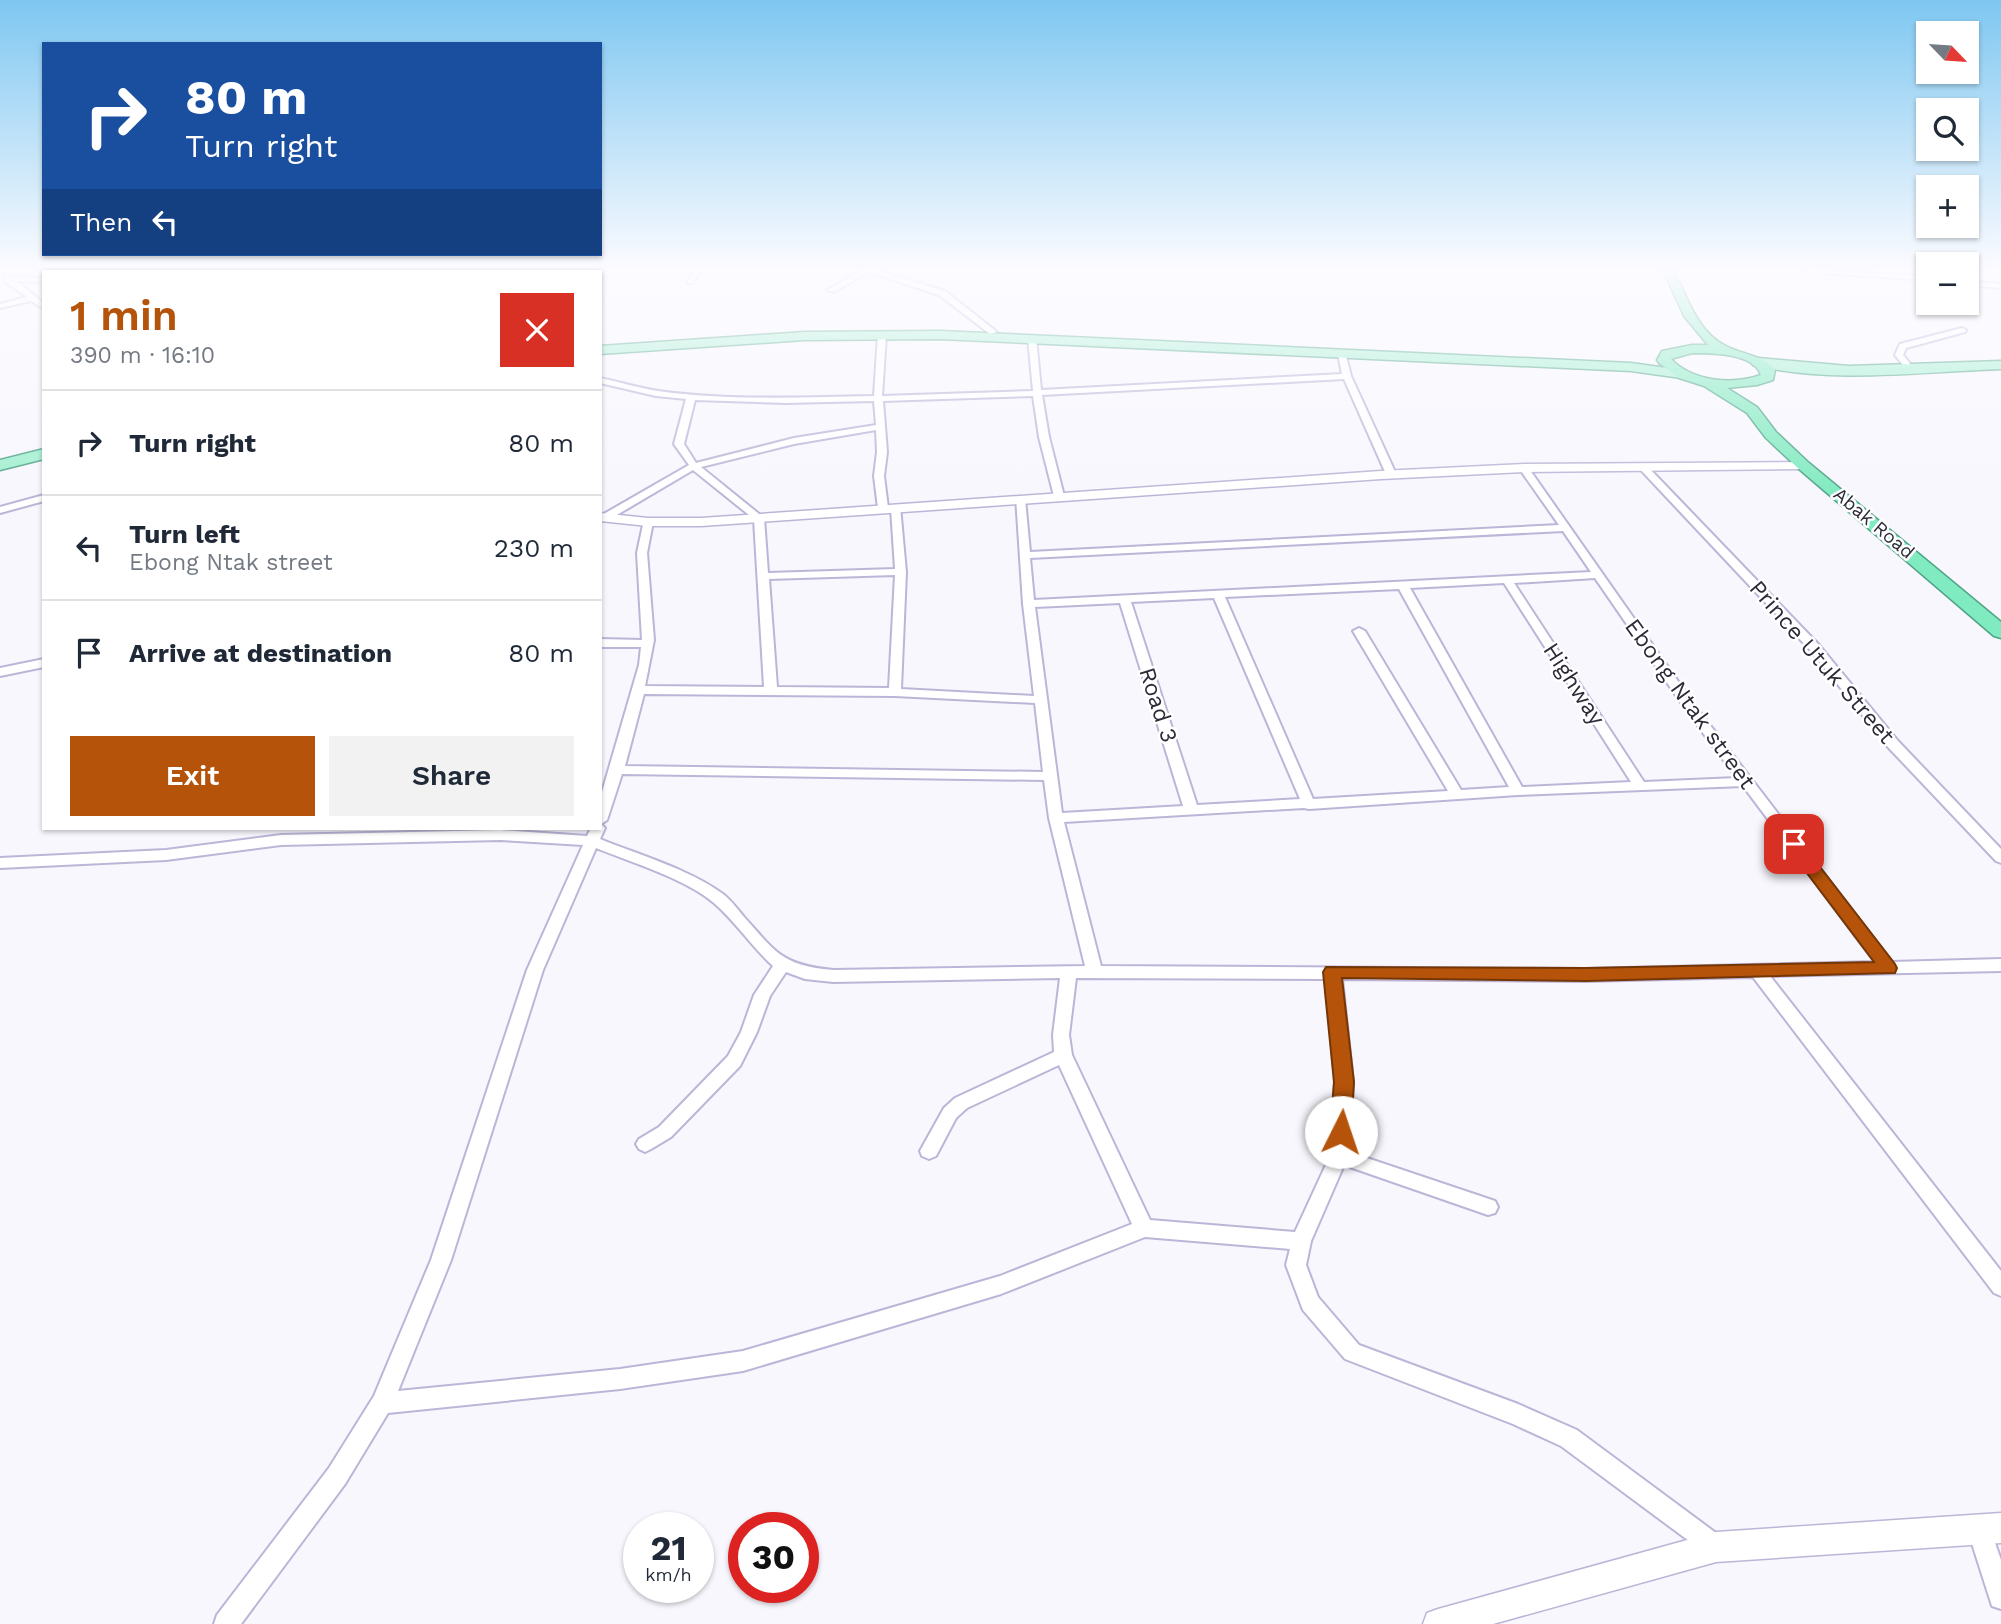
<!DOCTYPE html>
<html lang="en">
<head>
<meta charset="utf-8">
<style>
	:root { --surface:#fff; --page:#f2f2f3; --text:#1f2937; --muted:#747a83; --line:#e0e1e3; --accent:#b45309 }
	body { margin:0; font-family:"Work Sans",sans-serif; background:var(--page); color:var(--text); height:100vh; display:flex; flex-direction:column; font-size:26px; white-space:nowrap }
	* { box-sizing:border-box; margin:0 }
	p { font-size:23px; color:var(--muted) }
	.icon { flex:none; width:38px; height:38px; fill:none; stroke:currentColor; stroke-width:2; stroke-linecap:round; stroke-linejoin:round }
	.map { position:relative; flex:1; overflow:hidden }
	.panel { position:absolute; left:42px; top:270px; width:560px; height:560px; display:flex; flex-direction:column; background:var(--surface); border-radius:0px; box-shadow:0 2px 5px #0004 }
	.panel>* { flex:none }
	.hud { position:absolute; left:42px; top:42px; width:560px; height:214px; border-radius:0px; box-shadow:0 2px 5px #0004; background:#1a4fa0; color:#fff; overflow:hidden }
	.needle { width:46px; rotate:115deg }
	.buttons { position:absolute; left:1916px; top:21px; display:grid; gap:14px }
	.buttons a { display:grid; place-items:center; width:63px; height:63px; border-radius:0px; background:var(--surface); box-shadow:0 2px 5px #0004; font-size:35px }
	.speed { position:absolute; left:623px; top:1512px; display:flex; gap:14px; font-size:35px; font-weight:700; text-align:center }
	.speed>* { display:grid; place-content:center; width:91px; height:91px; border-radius:50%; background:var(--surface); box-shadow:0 2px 5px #0004; line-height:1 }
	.speed small { font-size:18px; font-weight:400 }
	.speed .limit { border:10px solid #d22; background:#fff; color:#111 }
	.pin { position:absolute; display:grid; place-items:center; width:60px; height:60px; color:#fff; margin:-30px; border-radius:14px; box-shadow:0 4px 10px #0006 }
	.me { position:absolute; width:77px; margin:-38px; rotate:4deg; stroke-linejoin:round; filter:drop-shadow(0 0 5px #0008) }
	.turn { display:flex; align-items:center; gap:24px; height:147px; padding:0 28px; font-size:32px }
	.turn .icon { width:91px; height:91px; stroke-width:2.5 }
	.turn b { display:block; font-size:49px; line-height:60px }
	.then { display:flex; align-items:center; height:66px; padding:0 28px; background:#0003; gap:14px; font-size:26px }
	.round { display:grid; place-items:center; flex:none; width:74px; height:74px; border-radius:0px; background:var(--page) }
	.overview { display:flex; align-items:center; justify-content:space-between; height:119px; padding:0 28px }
	h1 { font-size:42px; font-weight:600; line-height:52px; color:var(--accent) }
	.action { display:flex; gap:14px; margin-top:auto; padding:14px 28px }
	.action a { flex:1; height:80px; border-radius:0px; background:var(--accent); color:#fff; font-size:28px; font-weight:600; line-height:80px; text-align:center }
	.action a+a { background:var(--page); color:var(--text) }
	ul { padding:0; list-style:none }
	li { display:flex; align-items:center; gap:21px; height:105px; padding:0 28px; border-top:2px solid var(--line) }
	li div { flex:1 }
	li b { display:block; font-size:26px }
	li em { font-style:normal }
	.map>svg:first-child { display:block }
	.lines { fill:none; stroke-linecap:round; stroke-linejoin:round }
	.minor-casing { stroke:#bdb5d7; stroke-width:4 }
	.tertiary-casing { stroke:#bdb5d7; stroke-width:3 }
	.primary-casing { stroke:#4fa486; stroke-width:3 }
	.trunk-casing { stroke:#4fa486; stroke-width:3 }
	.minor { fill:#fff; fill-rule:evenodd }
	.tertiary { fill:#fff; fill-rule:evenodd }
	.primary { fill:#a0efd0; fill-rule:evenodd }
	.trunk { fill:#80eac0; fill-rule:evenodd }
	.route { fill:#b45309; stroke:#753606; stroke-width:2 }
	.labels { text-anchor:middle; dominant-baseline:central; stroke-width:5; stroke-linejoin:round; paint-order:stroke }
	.far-street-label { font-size:19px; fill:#2e2b39; stroke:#fff }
	.street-label { font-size:23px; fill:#2e2b39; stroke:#fff }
</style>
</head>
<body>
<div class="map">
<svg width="2001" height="1624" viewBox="0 0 2001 1624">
	<rect width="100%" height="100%" fill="#f8f7fe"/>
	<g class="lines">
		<defs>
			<g id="minor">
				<polygon points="695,270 701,270 693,283 687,283"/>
				<polygon points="863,270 876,270 945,291 997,332 990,334 939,295 869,272 834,292 827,290"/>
				<polygon points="1801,270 1928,276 1928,280 1804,272"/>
				<polygon points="4,277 44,278 44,282 16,281 44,303 44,309 31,301 0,308 0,304 27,297 4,281"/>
				<polygon points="1967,281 2001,284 2001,288 1967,285"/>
				<polygon points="1962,328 1966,330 1965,332 1906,348 1903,355 1913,367 1912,369 1906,369 1895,355 1900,344"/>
				<path d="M 882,333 L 886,335 L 882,396 L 1033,391 L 1028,338 L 1032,336 L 1036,338 L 1041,390 L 1342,374 L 1338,354 L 1345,352 L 1351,376 L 1396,474 L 1391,477 L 1386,474 L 1344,379 L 1042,395 L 1049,437 L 1064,496 L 1059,499 L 1054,496 L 1039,437 L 1033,396 L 883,401 L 887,452 L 884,476 L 888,508 L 883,511 L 878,508 L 874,476 L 877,452 L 876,430 L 794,444 L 701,467 L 764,518 L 768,573 L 895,569 L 891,508 L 900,506 L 906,572 L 901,689 L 1034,696 L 1023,604 L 1016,497 L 1025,499 L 1030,552 L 1559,525 L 1519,468 L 1524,465 L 1527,466 L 1696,707 L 1892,962 L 2001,959 L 2001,971 L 1770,976 L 2001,1271 L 2001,1296 L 1994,1293 L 1753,977 L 1585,981 L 1342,979 L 1353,1082 L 1349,1152 L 1495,1201 L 1498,1207 L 1495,1213 L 1488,1215 L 1344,1165 L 1311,1241 L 1306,1265 L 1318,1297 L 1359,1345 L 1518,1404 L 1577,1430 L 1724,1539 L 1728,1547 L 1724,1555 L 1716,1559 L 1708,1555 L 1561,1446 L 1513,1424 L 1345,1359 L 1303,1310 L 1286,1265 L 1290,1249 L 1145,1237 L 1001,1294 L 743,1371 L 620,1389 L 388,1413 L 345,1484 L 241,1624 L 214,1624 L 217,1615 L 329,1468 L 374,1396 L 431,1260 L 527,970 L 583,845 L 500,840 L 281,845 L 166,860 L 0,868 L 0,858 L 166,850 L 281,835 L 500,830 L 587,836 L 591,828 L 600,828 L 600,799 L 639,665 L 641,647 L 600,647 L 600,639 L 642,640 L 637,553 L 644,520 L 653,522 L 647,553 L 654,640 L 645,686 L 764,687 L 754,519 L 693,470 L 610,519 L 602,519 L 602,515 L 689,465 L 674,444 L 686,399 L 656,396 L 600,383 L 600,378 C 619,382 639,388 658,391 C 729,401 803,397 874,396 L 878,335 ZM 695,400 L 785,403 L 874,401 L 876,425 L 794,438 L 696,463 L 684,444 ZM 1563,531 L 1591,572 L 1034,600 L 1030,558 ZM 895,575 L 889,688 L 777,687 L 769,579 ZM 1595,578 L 1688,713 L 1737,778 L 1644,782 L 1514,583 ZM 1504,583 L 1631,782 L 1522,787 L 1410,588 ZM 1399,589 L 1509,787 L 1461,790 L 1365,631 L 1359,628 L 1353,631 L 1448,791 L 1313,799 L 1225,597 ZM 1214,598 L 1300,799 L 1197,805 L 1131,602 ZM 1120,603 L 1183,806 L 1062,813 L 1035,607 ZM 644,694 L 895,696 L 1035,703 L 1043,772 L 625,766 ZM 622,774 L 1044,780 L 1049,818 L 1085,966 L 833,970 C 783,965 777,954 745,918 C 738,910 731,900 723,894 C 689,869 639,855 600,839 L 605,828 L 601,824 L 607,820 ZM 1743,786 L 1875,962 L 1585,969 L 1101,966 L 1064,822 L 1304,808 L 1309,809 L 1518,795 ZM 596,848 C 631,862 686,879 714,903 C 735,921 752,947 773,966 L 754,995 L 741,1032 L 728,1056 L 659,1127 L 639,1139 L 636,1144 L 639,1149 L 645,1152 L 651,1149 L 671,1137 L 740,1066 L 757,1032 L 770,996 L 786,972 L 805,979 L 833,982 L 1060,978 L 1053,1035 L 1054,1052 L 955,1098 L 944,1108 L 920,1151 L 922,1156 L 929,1159 L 936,1156 L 956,1118 L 967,1108 L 1059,1065 L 1132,1224 L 1000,1276 L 743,1351 L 620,1369 L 398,1391 L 451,1260 L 543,970 ZM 1076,978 L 1326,979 L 1335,1082 L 1330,1156 L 1295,1232 L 1150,1220 L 1072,1055 L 1069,1035 Z"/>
				<polygon points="1639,464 1645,464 1819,645 1898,741 2001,849 2001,863 1996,861 1888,747 1811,651 1639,468"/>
				<polygon points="44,495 44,501 0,513 0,507"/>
				<polygon points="44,659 44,667 0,676 0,668"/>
				<polygon points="1980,1519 1988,1523 2001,1560 2001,1609 1992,1606 1968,1531 1972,1523"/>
			</g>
			<g id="tertiary">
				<polygon points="1804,462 1808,463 1808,469 1524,472 1381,479 701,526 648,526 600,521 600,513 648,518 701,518 1381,471 1524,464"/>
				<polygon points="2001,1513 2001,1543 1716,1562 1493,1624 1423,1624 1427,1613 1438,1609 1716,1532"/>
			</g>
			<g id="primary">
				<polygon points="940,331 1631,363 1681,370 1688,374 1681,378 1631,371 940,339 804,340 600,354 600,346 804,332"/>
				<path d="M 1758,358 L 1849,366 L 2001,361 L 2001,369 C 1920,372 1833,384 1753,365 L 1751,362 Z"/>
				<polygon points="44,449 44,459 0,470 0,460"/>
			</g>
			<path id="trunk" d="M 1663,270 L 1673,270 C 1687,296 1697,332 1726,346 C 1743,355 1761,354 1775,370 L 1773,380 L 1757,385 L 1727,388 L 1757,407 L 1776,432 L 1809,463 L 2001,622 L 2001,638 L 1994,636 L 1799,469 L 1766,438 L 1747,413 L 1704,386 L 1679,378 L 1659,363 L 1657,360 L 1662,351 L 1692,345 L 1708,345 L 1684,316 ZM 1692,353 C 1712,353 1754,353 1761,375 C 1733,385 1693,382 1671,359 Z"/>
		</defs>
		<use href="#minor" class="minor-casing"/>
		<use href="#tertiary" class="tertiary-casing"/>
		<use href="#primary" class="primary-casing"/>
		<use href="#trunk" class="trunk-casing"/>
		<use href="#minor" class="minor"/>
		<use href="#tertiary" class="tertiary"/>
		<use href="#primary" class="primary"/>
		<use href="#trunk" class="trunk"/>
	</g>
	<linearGradient id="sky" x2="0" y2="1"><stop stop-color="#7ec7f1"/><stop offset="0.54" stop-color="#fcfbff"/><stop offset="1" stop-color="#fcfbff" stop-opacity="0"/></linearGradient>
	<rect width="2001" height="497" fill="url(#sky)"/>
	<polygon class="route" points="1794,839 1800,841 1895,964 1897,968 1895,973 1586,981 1342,978 1354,1082 1351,1132 1348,1138 1341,1140 1333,1138 1330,1132 1334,1082 1323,972 1326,967 1586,968 1874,962 1788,848 1786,844"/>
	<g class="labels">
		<g class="far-street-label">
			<text transform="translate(1874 523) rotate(40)">Abak Road</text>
		</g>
		<g class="street-label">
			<text transform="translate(1822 662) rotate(49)">Prince Utuk Street</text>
			<text transform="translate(1574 684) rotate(57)">Highway</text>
			<text transform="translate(1690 704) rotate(54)">Ebong Ntak street</text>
			<text transform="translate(1158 705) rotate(72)">Road 3</text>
		</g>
	</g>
</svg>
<div class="buttons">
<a><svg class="needle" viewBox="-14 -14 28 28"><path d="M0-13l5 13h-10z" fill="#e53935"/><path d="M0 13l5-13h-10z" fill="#747a83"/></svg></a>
<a><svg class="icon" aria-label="search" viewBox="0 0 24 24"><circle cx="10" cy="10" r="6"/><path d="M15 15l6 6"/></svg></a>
<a>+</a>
<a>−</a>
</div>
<div class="speed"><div>21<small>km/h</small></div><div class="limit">30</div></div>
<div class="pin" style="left:1794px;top:844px;background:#d93025"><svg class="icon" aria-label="arrive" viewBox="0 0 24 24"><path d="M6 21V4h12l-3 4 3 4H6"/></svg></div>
<svg class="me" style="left:1341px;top:1132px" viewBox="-20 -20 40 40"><circle r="19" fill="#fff"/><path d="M0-13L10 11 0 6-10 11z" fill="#b45309"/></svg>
<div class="hud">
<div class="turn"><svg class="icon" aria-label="right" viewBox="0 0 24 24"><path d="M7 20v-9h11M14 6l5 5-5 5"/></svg><div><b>80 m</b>Turn right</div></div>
<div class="then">Then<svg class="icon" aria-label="left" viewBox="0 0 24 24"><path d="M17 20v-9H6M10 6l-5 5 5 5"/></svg></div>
</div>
<section class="panel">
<div class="overview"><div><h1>1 min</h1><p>390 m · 16:10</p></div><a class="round" style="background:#d93025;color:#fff"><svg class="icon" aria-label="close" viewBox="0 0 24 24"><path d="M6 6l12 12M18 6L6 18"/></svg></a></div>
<ul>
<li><svg class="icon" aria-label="right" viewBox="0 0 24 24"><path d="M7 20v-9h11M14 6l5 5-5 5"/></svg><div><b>Turn right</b></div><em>80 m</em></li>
<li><svg class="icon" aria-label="left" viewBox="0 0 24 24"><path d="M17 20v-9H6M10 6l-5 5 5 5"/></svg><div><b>Turn left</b><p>Ebong Ntak street</p></div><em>230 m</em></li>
<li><svg class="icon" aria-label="arrive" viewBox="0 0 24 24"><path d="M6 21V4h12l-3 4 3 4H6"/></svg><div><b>Arrive at destination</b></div><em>80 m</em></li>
</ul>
<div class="action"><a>Exit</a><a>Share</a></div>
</section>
</div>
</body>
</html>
